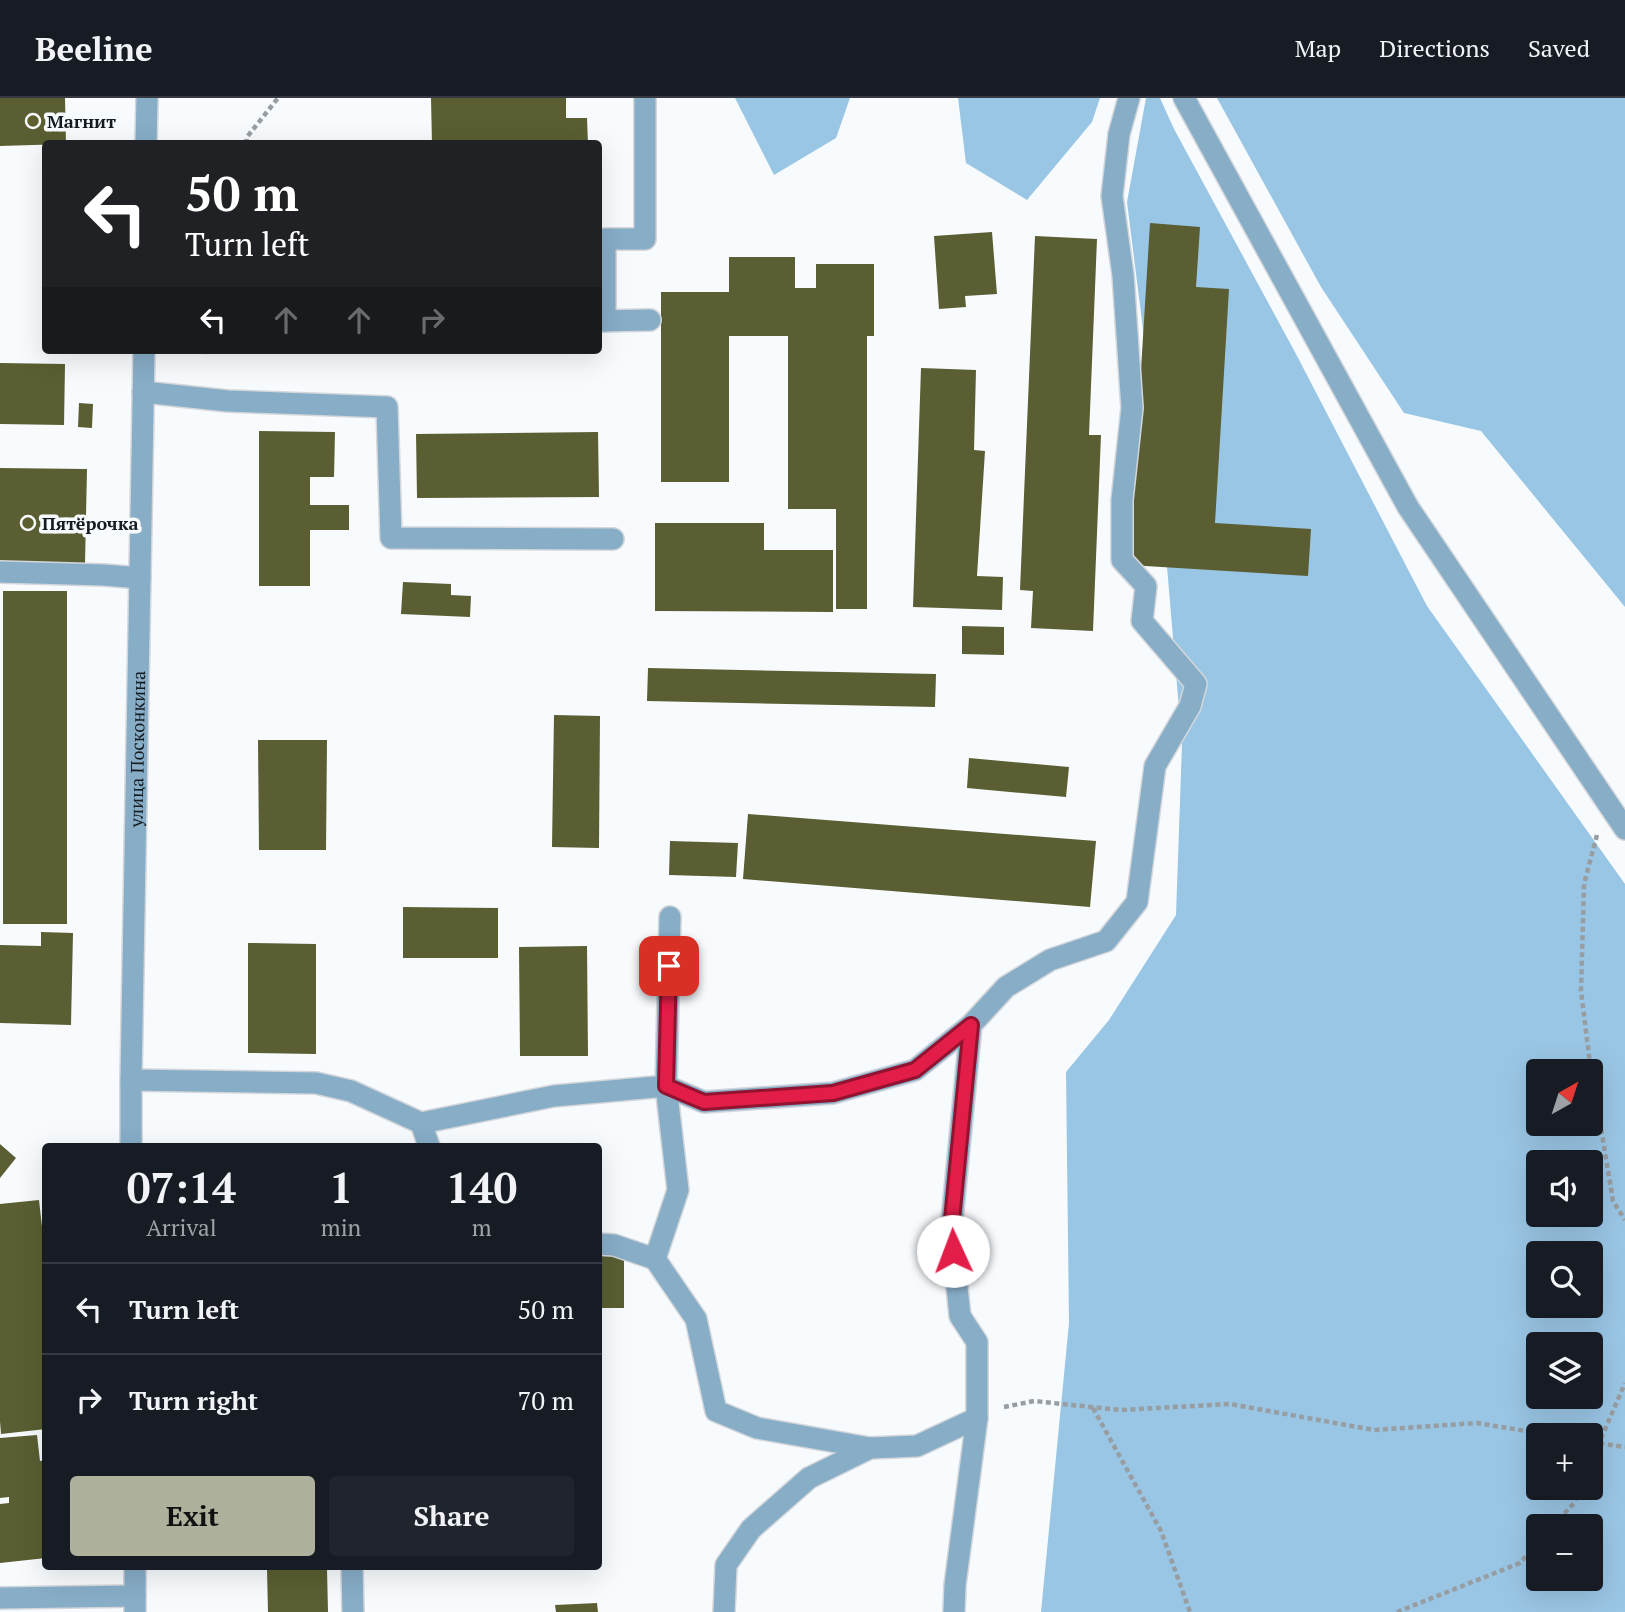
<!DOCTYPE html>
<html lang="en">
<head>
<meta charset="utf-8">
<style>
	:root { --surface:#171b24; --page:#20242c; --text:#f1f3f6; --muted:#9ea1a6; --line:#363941; --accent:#aeb19c }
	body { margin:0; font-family:"PT Serif",serif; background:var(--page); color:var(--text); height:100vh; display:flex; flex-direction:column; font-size:26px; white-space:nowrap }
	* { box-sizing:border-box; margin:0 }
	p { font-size:23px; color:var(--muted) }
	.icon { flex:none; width:38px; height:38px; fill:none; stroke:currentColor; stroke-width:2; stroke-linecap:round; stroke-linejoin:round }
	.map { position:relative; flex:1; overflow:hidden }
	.panel { position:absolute; left:42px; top:1045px; width:560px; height:427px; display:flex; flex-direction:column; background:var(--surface); border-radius:7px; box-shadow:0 7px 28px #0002 }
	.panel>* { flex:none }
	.top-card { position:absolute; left:42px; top:42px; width:560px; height:214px; border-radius:7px; box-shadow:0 7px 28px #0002; background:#202124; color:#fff; overflow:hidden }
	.needle { width:46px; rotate:39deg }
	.buttons { position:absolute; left:1526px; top:961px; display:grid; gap:14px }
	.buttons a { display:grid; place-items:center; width:77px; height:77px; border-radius:7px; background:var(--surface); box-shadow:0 7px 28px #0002; font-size:35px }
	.pin { position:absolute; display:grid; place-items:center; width:60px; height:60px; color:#fff; margin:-30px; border-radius:14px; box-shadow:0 4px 10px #0006 }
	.me { position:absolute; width:77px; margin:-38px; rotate:358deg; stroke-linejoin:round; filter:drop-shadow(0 0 5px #0008) }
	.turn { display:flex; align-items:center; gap:24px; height:147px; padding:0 28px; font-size:32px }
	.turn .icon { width:91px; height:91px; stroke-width:2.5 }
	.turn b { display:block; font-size:49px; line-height:60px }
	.lanes { display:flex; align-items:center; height:66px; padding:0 28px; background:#0003; justify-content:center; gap:35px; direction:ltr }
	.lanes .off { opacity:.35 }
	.eta { display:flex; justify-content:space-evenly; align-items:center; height:119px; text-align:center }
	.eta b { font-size:42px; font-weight:700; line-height:49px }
	.cta { display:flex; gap:14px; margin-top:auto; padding:14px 28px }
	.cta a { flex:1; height:80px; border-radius:7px; background:var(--accent); color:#111; font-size:28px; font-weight:700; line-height:80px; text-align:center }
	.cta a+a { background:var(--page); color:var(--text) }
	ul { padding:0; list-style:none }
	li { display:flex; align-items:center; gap:21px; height:91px; padding:0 28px; border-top:2px solid var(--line) }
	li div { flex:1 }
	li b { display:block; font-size:26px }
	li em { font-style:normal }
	header { display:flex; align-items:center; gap:42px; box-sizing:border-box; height:98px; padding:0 35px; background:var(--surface); border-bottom:2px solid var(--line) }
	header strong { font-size:33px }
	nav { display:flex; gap:38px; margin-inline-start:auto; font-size:24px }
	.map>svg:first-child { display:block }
	.forest { fill:#9ac6e5; fill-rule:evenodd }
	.building { fill:#5a5e32 }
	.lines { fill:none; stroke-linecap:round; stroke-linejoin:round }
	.minor-casing { stroke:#d3d7db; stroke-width:24 }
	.path { stroke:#979da1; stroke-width:4.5; stroke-dasharray:5 3.5; stroke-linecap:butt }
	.minor { stroke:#87adc7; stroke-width:21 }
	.route-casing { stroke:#92132f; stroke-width:18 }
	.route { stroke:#e11d48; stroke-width:12 }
	.poi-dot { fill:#5d602e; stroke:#f7fbfe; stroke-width:2.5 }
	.labels { text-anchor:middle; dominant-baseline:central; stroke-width:7; stroke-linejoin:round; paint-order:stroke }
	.poi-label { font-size:18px; font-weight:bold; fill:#151c21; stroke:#f7fbfe; text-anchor:start }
	.street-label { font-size:18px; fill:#151c21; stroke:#f7fbfe }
</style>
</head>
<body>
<header>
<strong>Beeline</strong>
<nav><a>Map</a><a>Directions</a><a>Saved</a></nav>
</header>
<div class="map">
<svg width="1625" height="1514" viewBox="0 0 1625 1514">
	<rect width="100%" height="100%" fill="#f7fbfe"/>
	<g class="forest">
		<polygon points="735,0 850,0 836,40 774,77"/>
		<polygon points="958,0 1100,0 1092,24 1027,102 966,65"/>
		<path d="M 1146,0 L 1160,0 L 1174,31 L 1296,256 L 1427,508 L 1625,786 L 1625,1514 L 1041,1514 L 1069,1225 L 1066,974 L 1109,922 L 1176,817 L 1182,646 L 1155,327 L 1127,104 ZM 1538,973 L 1591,973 L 1591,1026 L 1538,1026 ZM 1538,1064 L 1591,1064 L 1591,1116 L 1538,1116 ZM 1538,1155 L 1591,1155 L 1591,1208 L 1538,1208 ZM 1538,1246 L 1591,1246 L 1591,1298 L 1538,1298 ZM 1538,1337 L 1591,1337 L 1591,1390 L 1538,1390 ZM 1538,1428 L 1591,1428 L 1591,1480 L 1538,1480 Z"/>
		<polygon points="1217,0 1625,0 1625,509 1481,333 1404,315 1321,189"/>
	</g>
	<g class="building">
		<polygon points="0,0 65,0 66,46 0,48"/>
		<polygon points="431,0 566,0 566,20 587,20 588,46 432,46"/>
		<polygon points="1150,125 1200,129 1196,189 1229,191 1215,425 1311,431 1308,478 1129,467"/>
		<polygon points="992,134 997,196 965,198 966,209 939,211 934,138"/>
		<polygon points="1035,138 1097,141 1089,337 1101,337 1093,533 1031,530 1033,493 1020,492"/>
		<polygon points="729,159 795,159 795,190 816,190 816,166 874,166 874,238 867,238 867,511 836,511 836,411 788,411 788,238 729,238 729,384 661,384 661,194 729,194"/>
		<polygon points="0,265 65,266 64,327 0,326"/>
		<polygon points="921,270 976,272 974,352 985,353 977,478 1003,479 1002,512 913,509"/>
		<polygon points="79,305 93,306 92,330 78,329"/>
		<polygon points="259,333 335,334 334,379 310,379 310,407 349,407 349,432 310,432 310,488 259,488"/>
		<polygon points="598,334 599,399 417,400 416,336"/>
		<polygon points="0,370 87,371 85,466 0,464"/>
		<polygon points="655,425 764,425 764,452 833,452 833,514 655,513"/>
		<polygon points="403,484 451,486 451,497 471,498 470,519 401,516"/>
		<rect x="3" y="493" width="64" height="333"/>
		<polygon points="962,528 1004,529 1004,557 962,556"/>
		<polygon points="648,570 936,576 935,609 647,603"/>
		<polygon points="554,617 600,618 599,750 552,749"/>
		<polygon points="258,642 327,642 326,752 259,752"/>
		<polygon points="969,660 1069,669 1066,699 967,690"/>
		<polygon points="748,716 1096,743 1090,809 743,781"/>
		<polygon points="670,743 738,745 736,779 669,777"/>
		<polygon points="403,809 498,810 498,860 403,860"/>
		<polygon points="41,834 73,835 71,927 0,925 0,847 41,848"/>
		<polygon points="248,845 316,846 316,956 248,955"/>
		<polygon points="587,848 588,958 520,958 519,849"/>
		<polygon points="0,1046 16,1060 0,1080"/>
		<polygon points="39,1102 46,1164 46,1331 1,1336 0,1323 0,1106"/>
		<rect x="598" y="1158" width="26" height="52"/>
		<polygon points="37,1337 40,1363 46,1362 46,1460 0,1465 0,1406 9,1405 9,1399 0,1400 0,1340"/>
		<polygon points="327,1471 328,1514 268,1514 267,1472"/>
		<polygon points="597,1505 598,1514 556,1514 555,1507"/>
	</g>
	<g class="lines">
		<defs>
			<g id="minor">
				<polyline points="1184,0 1408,409 1625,731"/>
				<polyline points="146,46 147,0"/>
				<polyline points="598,223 650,222"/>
				<polyline points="605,223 605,141 645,141 645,0"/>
				<polyline points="143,294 228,303 387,309 391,440 613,441"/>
				<polyline points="0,474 104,477 140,480"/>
				<polyline points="131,982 316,985 351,993 421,1025 429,1048"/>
				<polyline points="421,1025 554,998 666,988 670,819"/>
				<path id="s1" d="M 131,1048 L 131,982 L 144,252"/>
				<polyline points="598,1146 614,1147 655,1161 696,1221 716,1313 757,1330 870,1350"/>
				<polyline points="655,1161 678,1092 666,988 704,1004 833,995 915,972 971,927"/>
				<polyline points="135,1468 135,1514"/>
				<polyline points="352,1470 353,1514"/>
				<polyline points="0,1500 135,1498"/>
				<polyline points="724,1514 726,1467 751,1431 809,1380 870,1350 917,1348 977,1320"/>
				<polyline points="954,1514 955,1487 977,1320 977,1244 960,1218 951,1132 971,927 1006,889 1050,862 1106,843 1137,804 1155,668 1190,608 1196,586 1142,523 1146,488 1122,462 1122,402 1132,310 1123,177 1112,98 1119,36 1129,0"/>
			</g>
		</defs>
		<use href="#minor" class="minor-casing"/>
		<g class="path">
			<polyline points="246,46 247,39 278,0"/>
			<polyline points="188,253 206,254 211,252"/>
			<polyline points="1597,737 1584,786 1581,893 1589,957 1613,1103 1625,1122"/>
			<polyline points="1004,1309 1034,1303 1120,1312 1230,1306 1374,1332 1477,1325 1550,1337"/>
			<polyline points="1093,1310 1161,1433 1190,1514"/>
			<polyline points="1591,1344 1625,1349"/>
			<polyline points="1591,1364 1625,1285"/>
			<polyline points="1553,1428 1574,1405 1581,1390"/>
			<polyline points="1397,1514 1520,1465 1538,1445"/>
		</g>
		<use href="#minor" class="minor"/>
	</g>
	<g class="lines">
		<defs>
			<polyline id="route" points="669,868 666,988 704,1004 833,995 915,972 971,927 951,1132 953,1153"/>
		</defs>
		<use href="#route" class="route-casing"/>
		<use href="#route" class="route"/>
	</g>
	<g class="poi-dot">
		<circle cx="33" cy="23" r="7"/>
		<circle cx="28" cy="425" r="7"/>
	</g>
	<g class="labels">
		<g class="poi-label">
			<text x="47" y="23">Магнит</text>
			<text x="42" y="425">Пятёрочка</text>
		</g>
		<g class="street-label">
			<text stroke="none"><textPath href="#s1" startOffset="397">улица Посконкина</textPath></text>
		</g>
	</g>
</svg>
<div class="buttons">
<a><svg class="needle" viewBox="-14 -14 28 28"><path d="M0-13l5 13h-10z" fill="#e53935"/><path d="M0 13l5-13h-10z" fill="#9ea1a6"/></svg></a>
<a><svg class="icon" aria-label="sound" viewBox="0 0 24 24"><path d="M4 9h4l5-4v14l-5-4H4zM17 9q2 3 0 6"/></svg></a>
<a><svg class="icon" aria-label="search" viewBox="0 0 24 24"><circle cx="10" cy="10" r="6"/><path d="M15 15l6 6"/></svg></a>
<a><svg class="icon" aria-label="layers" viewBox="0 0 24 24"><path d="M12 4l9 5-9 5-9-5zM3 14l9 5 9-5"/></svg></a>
<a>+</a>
<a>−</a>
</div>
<div class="pin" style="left:669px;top:868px;background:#d93025"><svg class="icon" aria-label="arrive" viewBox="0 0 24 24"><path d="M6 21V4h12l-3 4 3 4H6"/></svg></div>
<svg class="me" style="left:953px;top:1153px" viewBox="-20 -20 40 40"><circle r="19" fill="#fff"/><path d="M0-13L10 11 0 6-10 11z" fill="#e11d48"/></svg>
<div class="top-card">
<div class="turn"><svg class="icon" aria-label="left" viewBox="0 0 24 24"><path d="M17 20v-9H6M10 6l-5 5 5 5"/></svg><div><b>50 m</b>Turn left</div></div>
<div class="lanes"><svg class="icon" aria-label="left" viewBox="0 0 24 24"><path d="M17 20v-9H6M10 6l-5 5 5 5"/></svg><svg class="icon off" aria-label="ahead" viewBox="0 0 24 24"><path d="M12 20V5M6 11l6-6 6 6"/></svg><svg class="icon off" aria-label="ahead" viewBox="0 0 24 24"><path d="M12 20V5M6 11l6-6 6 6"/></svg><svg class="icon off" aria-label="right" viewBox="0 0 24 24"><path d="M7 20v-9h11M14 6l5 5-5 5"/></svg></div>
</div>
<section class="panel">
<div class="eta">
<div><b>07:14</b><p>Arrival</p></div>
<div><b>1</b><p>min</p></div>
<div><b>140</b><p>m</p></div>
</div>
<ul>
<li><svg class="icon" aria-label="left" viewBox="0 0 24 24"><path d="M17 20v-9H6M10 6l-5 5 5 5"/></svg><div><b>Turn left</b></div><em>50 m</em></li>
<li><svg class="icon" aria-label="right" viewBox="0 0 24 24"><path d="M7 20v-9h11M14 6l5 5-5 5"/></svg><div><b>Turn right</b></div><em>70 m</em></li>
</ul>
<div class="cta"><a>Exit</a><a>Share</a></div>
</section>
</div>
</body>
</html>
